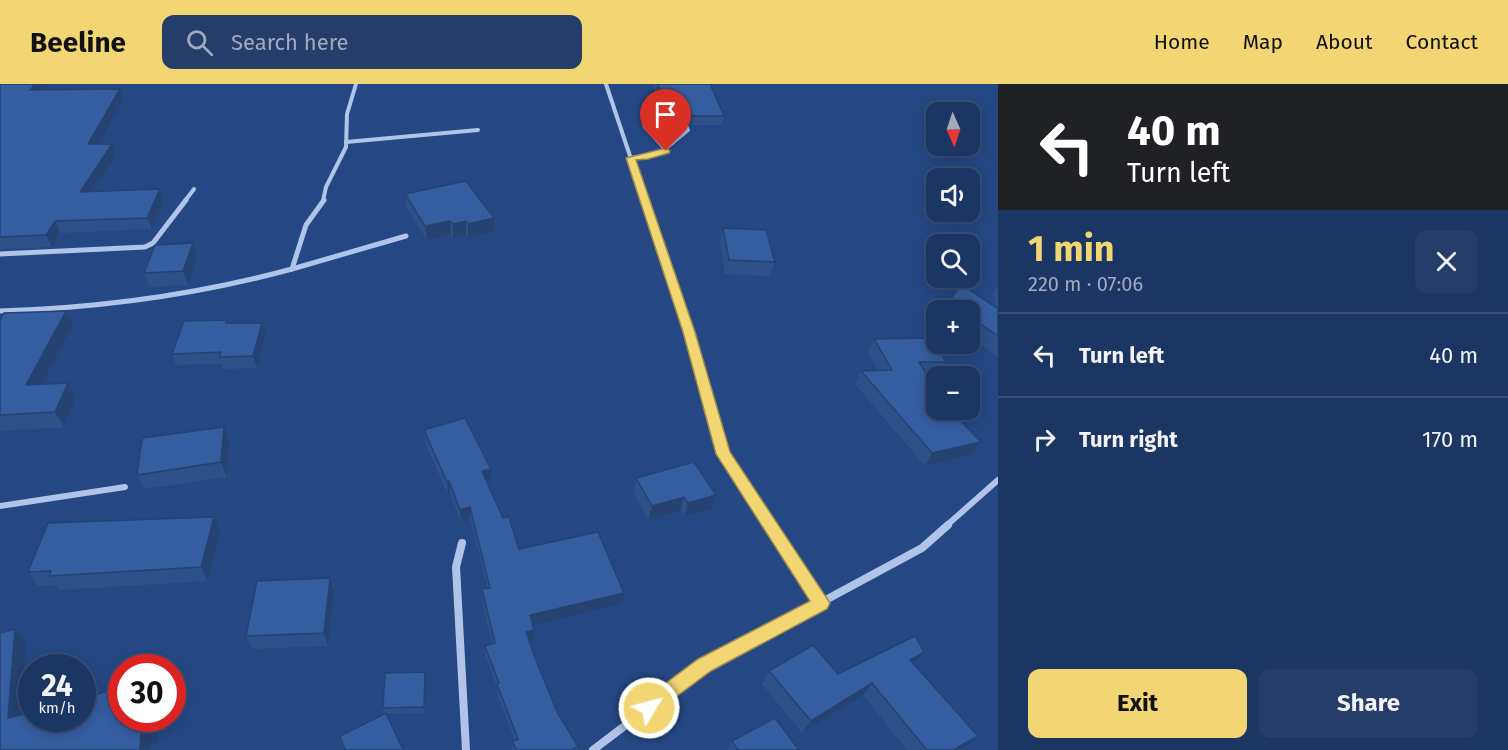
<!DOCTYPE html>
<html lang="en">
<head>
<meta charset="utf-8">
<style>
	:root { --surface:#1c3663; --page:#253e69; --text:#f1f3f6; --muted:#a0abbe; --line:#3a5078; --accent:#f1d673 }
	body { margin:0; font-family:"Fira Sans",sans-serif; background:var(--page); color:var(--text); height:100vh; display:flex; flex-direction:column; font-size:22px; white-space:nowrap }
	* { box-sizing:border-box; margin:0 }
	p { font-size:20px; color:var(--muted) }
	.icon { flex:none; width:33px; height:33px; fill:none; stroke:currentColor; stroke-width:2; stroke-linecap:round; stroke-linejoin:round }
	.map { position:relative; flex:1; overflow:hidden }
	.details { display:flex; flex-direction:column; background:var(--surface); width:510px }
	.details>* { flex:none }
	.guide { background:#202124; color:#fff; overflow:hidden }
	.needle { width:39px; rotate:177deg }
	.tools { position:absolute; left:926px; top:18px; display:grid; gap:12px }
	.tools a { display:grid; place-items:center; width:54px; height:54px; border-radius:12px; background:var(--surface); box-shadow:0 3px 15px #0003,0 0 0 2px var(--line); font-size:30px }
	.speed { position:absolute; left:18px; top:570px; display:flex; gap:12px; font-size:30px; font-weight:700; text-align:center }
	.speed>* { display:grid; place-content:center; width:78px; height:78px; border-radius:50%; background:var(--surface); box-shadow:0 3px 15px #0003,0 0 0 2px var(--line); line-height:1 }
	.speed small { font-size:15px; font-weight:400 }
	.speed .limit { border:9px solid #d22; background:#fff; color:#111 }
	.pin { position:absolute; display:grid; place-items:center; width:51px; height:51px; color:#fff; margin:-62px -26px; border-radius:50% 50% 50% 0; rotate:-45deg; box-shadow:0 0 6px #0007 }
	.pin .icon { rotate:45deg }
	.me { position:absolute; width:66px; margin:-33px; rotate:53deg; stroke-linejoin:round; filter:drop-shadow(0 0 4px #0008) }
	.turn { display:flex; align-items:center; gap:21px; height:126px; padding:0 30px; font-size:27px }
	.turn .icon { width:78px; height:78px; stroke-width:2.5 }
	.turn b { display:block; font-size:42px; line-height:51px }
	.round { display:grid; place-items:center; flex:none; width:63px; height:63px; border-radius:12px; background:var(--page) }
	.headline { display:flex; align-items:center; justify-content:space-between; height:102px; padding:0 30px }
	h1 { font-size:36px; font-weight:700; line-height:45px; color:var(--accent) }
	.primary-button { display:flex; gap:12px; margin-top:auto; padding:12px 30px }
	.primary-button a { flex:1; height:69px; border-radius:12px; background:var(--accent); color:#111; font-size:24px; font-weight:700; line-height:69px; text-align:center }
	.primary-button a+a { background:var(--page); color:var(--text) }
	ul { padding:0; list-style:none }
	li { display:flex; align-items:center; gap:18px; height:84px; padding:0 30px; border-top:2px solid var(--line) }
	li div { flex:1 }
	li b { display:block; font-size:22px }
	li em { font-style:normal }
	header { display:flex; align-items:center; gap:36px; box-sizing:border-box; height:84px; padding:0 30px; background:var(--accent); color:#111 }
	header strong { font-size:28px }
	nav { display:flex; gap:33px; margin-inline-start:auto; font-size:21px }
	.search { width:420px; height:54px; background:var(--page); display:flex; align-items:center; gap:15px; box-sizing:border-box; padding:0 21px; border-radius:12px; color:var(--muted); font-size:22px }
	main { display:flex; flex:1; min-height:0 }
	.map>svg:first-child { display:block }
	.lines { fill:none; stroke-linecap:round; stroke-linejoin:round }
	.minor-far3 { stroke:#afc4e8; stroke-width:4 }
	.minor-far2 { stroke:#afc4e8; stroke-width:5 }
	.minor-far1 { stroke:#afc4e8; stroke-width:6 }
	.minor { stroke:#afc4e8; stroke-width:8 }
	.wall { fill:#2e518a }
	.shaded-wall { fill:#254271 }
	.building { fill:#355ea1; stroke:#254271; stroke-width:1.5 }
	.route { fill:#f1d673; stroke:#9d8b4b; stroke-width:1.5 }
</style>
</head>
<body>
<header>
<strong>Beeline</strong>
<div class="search"><svg class="icon" aria-label="search" viewBox="0 0 24 24"><circle cx="10" cy="10" r="6"/><path d="M15 15l6 6"/></svg>Search here</div>
<nav><a>Home</a><a>Map</a><a>About</a><a>Contact</a></nav>
</header>
<main>
<div class="map">
<svg width="998" height="666" viewBox="0 0 998 666">
	<rect width="100%" height="100%" fill="#254884"/>
	<g class="lines">
		<g class="minor-far3">
			<polyline points="606,0 645,117"/>
			<polygon points="648,35 667,35 685,40 688,46 665,65 645,43 644,40"/>
			<polyline points="346,58 478,46"/>
			<polyline points="630,74 648,72 665,65"/>
			<polyline points="185,117 194,105"/>
			<polyline points="323,117 326,103 346,63 347,30 356,0"/>
		</g>
		<g class="minor-far2">
			<polyline points="645,116 693,262"/>
			<polyline points="0,170 145,163 153,159 186,116"/>
			<polyline points="292,185 406,152"/>
			<path d="M 0,227 C 100,224 196,211 292,185 L 306,141 L 324,116"/>
		</g>
		<g class="minor-far1">
			<polyline points="693,260 724,370 771,442"/>
			<polyline points="0,422 125,403"/>
			<polyline points="946,442 998,396"/>
		</g>
		<g class="minor">
			<polyline points="770,441 821,519"/>
			<polyline points="462,459 456,483 466,666"/>
			<polyline points="593,666 705,581 922,464 948,441"/>
		</g>
	</g>
	<g class="wall">
		<polygon points="0,0 48,0 43,6 120,5 124,15 99,60 116,71 92,108 160,105 164,117 152,145 60,149 52,163 0,165"/>
		<polygon points="654,0 710,0 724,32 721,41 690,41 686,30 666,31 653,3"/>
		<polygon points="405,110 494,134 495,148 468,154 466,151 453,154 451,150 427,156 406,123"/>
		<polygon points="723,144 775,178 770,192 725,190 720,158"/>
		<polygon points="193,159 197,173 188,201 150,203 144,189"/>
		<polygon points="998,201 998,273 969,252 969,226 944,226 949,218 997,224 993,210"/>
		<polygon points="66,227 73,241 43,300 68,299 76,313 64,343 0,347 0,236"/>
		<polygon points="227,236 229,239 266,251 257,284 223,285 221,280 176,281 172,270"/>
		<polygon points="874,255 946,278 939,291 927,291 936,326 981,358 972,371 925,382 855,300 861,287 878,287 868,268"/>
		<polygon points="424,346 491,397 487,398 503,434 519,465 624,509 622,520 533,541 533,557 530,558 537,579 558,630 578,666 512,666 512,658 515,657 497,610 497,604 486,573 485,562 492,560 482,517 482,505 488,504 470,435 461,438 450,410 448,410 425,359"/>
		<polygon points="229,358 227,393 144,405 137,391"/>
		<polygon points="694,378 712,425 684,433 681,427 648,436 633,408 636,394"/>
		<polygon points="220,447 208,497 59,506 56,501 38,502 28,488"/>
		<polygon points="334,508 328,562 252,565 246,552"/>
		<polygon points="924,568 914,579 965,663 960,666 907,666 863,611 802,649 762,600 769,587 838,590"/>
		<polygon points="426,594 425,629 384,630 383,624"/>
		<polygon points="732,657 799,666 727,666"/>
	</g>
	<g class="shaded-wall">
		<polygon points="35,0 48,0 35,16 30,6"/>
		<polygon points="120,5 124,15 93,71 88,60"/>
		<polygon points="112,60 116,71 84,120 80,108"/>
		<polygon points="160,105 164,117 152,145 147,134"/>
		<polygon points="494,134 495,148 468,154 468,140"/>
		<polygon points="55,137 60,149 52,163 46,151"/>
		<polygon points="450,137 451,150 427,156 425,142"/>
		<polygon points="466,137 466,151 453,154 453,140"/>
		<polygon points="193,159 197,173 188,201 183,187"/>
		<polygon points="66,227 73,241 35,315 26,301"/>
		<polygon points="262,239 266,251 257,284 253,272"/>
		<polygon points="68,299 76,313 64,343 55,328"/>
		<polygon points="224,343 229,358 227,393 221,378"/>
		<polygon points="981,358 972,371 925,382 932,369"/>
		<polygon points="491,385 491,397 482,400 482,387"/>
		<polygon points="449,397 450,410 448,410 447,398"/>
		<polygon points="716,411 712,425 684,433 688,419"/>
		<polygon points="684,413 681,427 648,436 652,422"/>
		<polygon points="470,423 470,435 461,438 460,426"/>
		<polygon points="214,433 220,447 208,497 201,483"/>
		<polygon points="330,494 334,508 328,562 324,549"/>
		<polygon points="624,509 622,520 529,542 530,531"/>
		<polygon points="15,545 26,557 20,645 8,634"/>
		<polygon points="534,546 533,557 526,559 526,548"/>
		<polygon points="924,568 913,580 910,576"/>
		<polygon points="425,588 426,594 425,629 424,623"/>
		<polygon points="872,599 863,611 802,649 811,637"/>
		<polygon points="149,634 158,634 158,658 150,661 149,666 140,666 141,650"/>
		<polygon points="978,652 965,663 960,666 953,666"/>
	</g>
	<g class="building">
		<polygon points="0,0 35,0 30,6 120,5 88,60 112,60 80,108 160,105 147,134 55,137 46,151 0,153"/>
		<polygon points="657,0 710,0 724,32 692,32 688,21 668,21"/>
		<polygon points="466,97 494,134 468,140 466,137 453,140 450,137 425,142 405,110"/>
		<polygon points="723,144 766,146 775,178 729,176"/>
		<polygon points="193,159 183,187 144,189 155,161"/>
		<polygon points="961,200 998,225 998,252 969,232 969,226 961,226 949,218"/>
		<polygon points="66,227 26,301 68,299 55,328 0,331 0,236 4,229"/>
		<polygon points="227,236 226,239 262,239 253,272 219,273 221,268 172,270 184,237"/>
		<polygon points="931,254 946,278 919,278 936,305 936,326 950,326 981,358 932,369 861,287 892,286 874,255"/>
		<polygon points="465,334 491,385 482,387 503,434 509,433 519,465 598,448 624,509 530,531 534,546 526,548 537,579 558,630 578,662 572,666 517,666 512,658 518,655 497,600 499,599 485,562 495,559 482,505 490,504 470,423 460,426 449,397 447,398 424,346"/>
		<polygon points="224,343 221,378 137,391 142,354"/>
		<polygon points="694,378 716,411 688,419 684,413 652,422 636,394"/>
		<polygon points="214,433 201,483 49,492 51,487 28,488 48,439"/>
		<polygon points="330,494 324,549 246,552 257,497"/>
		<polygon points="15,545 8,634 32,628 32,634 82,634 82,614 122,603 122,634 149,634 150,648 141,650 140,666 0,666 0,549"/>
		<polygon points="915,552 924,568 910,576 978,652 953,666 927,666 872,599 811,637 769,587 813,561 838,590"/>
		<polygon points="425,588 424,623 383,624 385,589"/>
		<polygon points="386,629 403,666 345,666 340,652"/>
		<polygon points="775,634 799,666 738,666 732,657"/>
	</g>
	<polygon class="route" points="666,64 670,67 669,69 648,75 636,76 695,248 730,368 830,519 827,525 711,587 649,633 642,630 639,624 642,617 698,575 810,517 716,370 683,248 626,74"/>
</svg>
<div class="tools">
<a><svg class="needle" viewBox="-14 -14 28 28"><path d="M0-13l5 13h-10z" fill="#e53935"/><path d="M0 13l5-13h-10z" fill="#a0abbe"/></svg></a>
<a><svg class="icon" aria-label="sound" viewBox="0 0 24 24"><path d="M4 9h4l5-4v14l-5-4H4zM17 9q2 3 0 6"/></svg></a>
<a><svg class="icon" aria-label="search" viewBox="0 0 24 24"><circle cx="10" cy="10" r="6"/><path d="M15 15l6 6"/></svg></a>
<a>+</a>
<a>−</a>
</div>
<div class="speed"><div>24<small>km/h</small></div><div class="limit">30</div></div>
<div class="pin" style="left:666px;top:67px;background:#d93025"><svg class="icon" aria-label="arrive" viewBox="0 0 24 24"><path d="M6 21V4h12l-3 4 3 4H6"/></svg></div>
<svg class="me" style="left:649px;top:624px" viewBox="-20 -20 40 40"><circle r="17" fill="#f1d673" stroke="#fff" stroke-width="3"/><path d="M0-11L8 9 0 5-8 9z" fill="#fff"/></svg>
</div>
<section class="details">
<div class="guide">
<div class="turn"><svg class="icon" aria-label="left" viewBox="0 0 24 24"><path d="M17 20v-9H6M10 6l-5 5 5 5"/></svg><div><b>40 m</b>Turn left</div></div>
</div>
<div class="headline"><div><h1>1 min</h1><p>220 m · 07:06</p></div><a class="round"><svg class="icon" aria-label="close" viewBox="0 0 24 24"><path d="M6 6l12 12M18 6L6 18"/></svg></a></div>
<ul>
<li><svg class="icon" aria-label="left" viewBox="0 0 24 24"><path d="M17 20v-9H6M10 6l-5 5 5 5"/></svg><div><b>Turn left</b></div><em>40 m</em></li>
<li><svg class="icon" aria-label="right" viewBox="0 0 24 24"><path d="M7 20v-9h11M14 6l5 5-5 5"/></svg><div><b>Turn right</b></div><em>170 m</em></li>
</ul>
<div class="primary-button"><a>Exit</a><a>Share</a></div>
</section>
</main>
</body>
</html>
